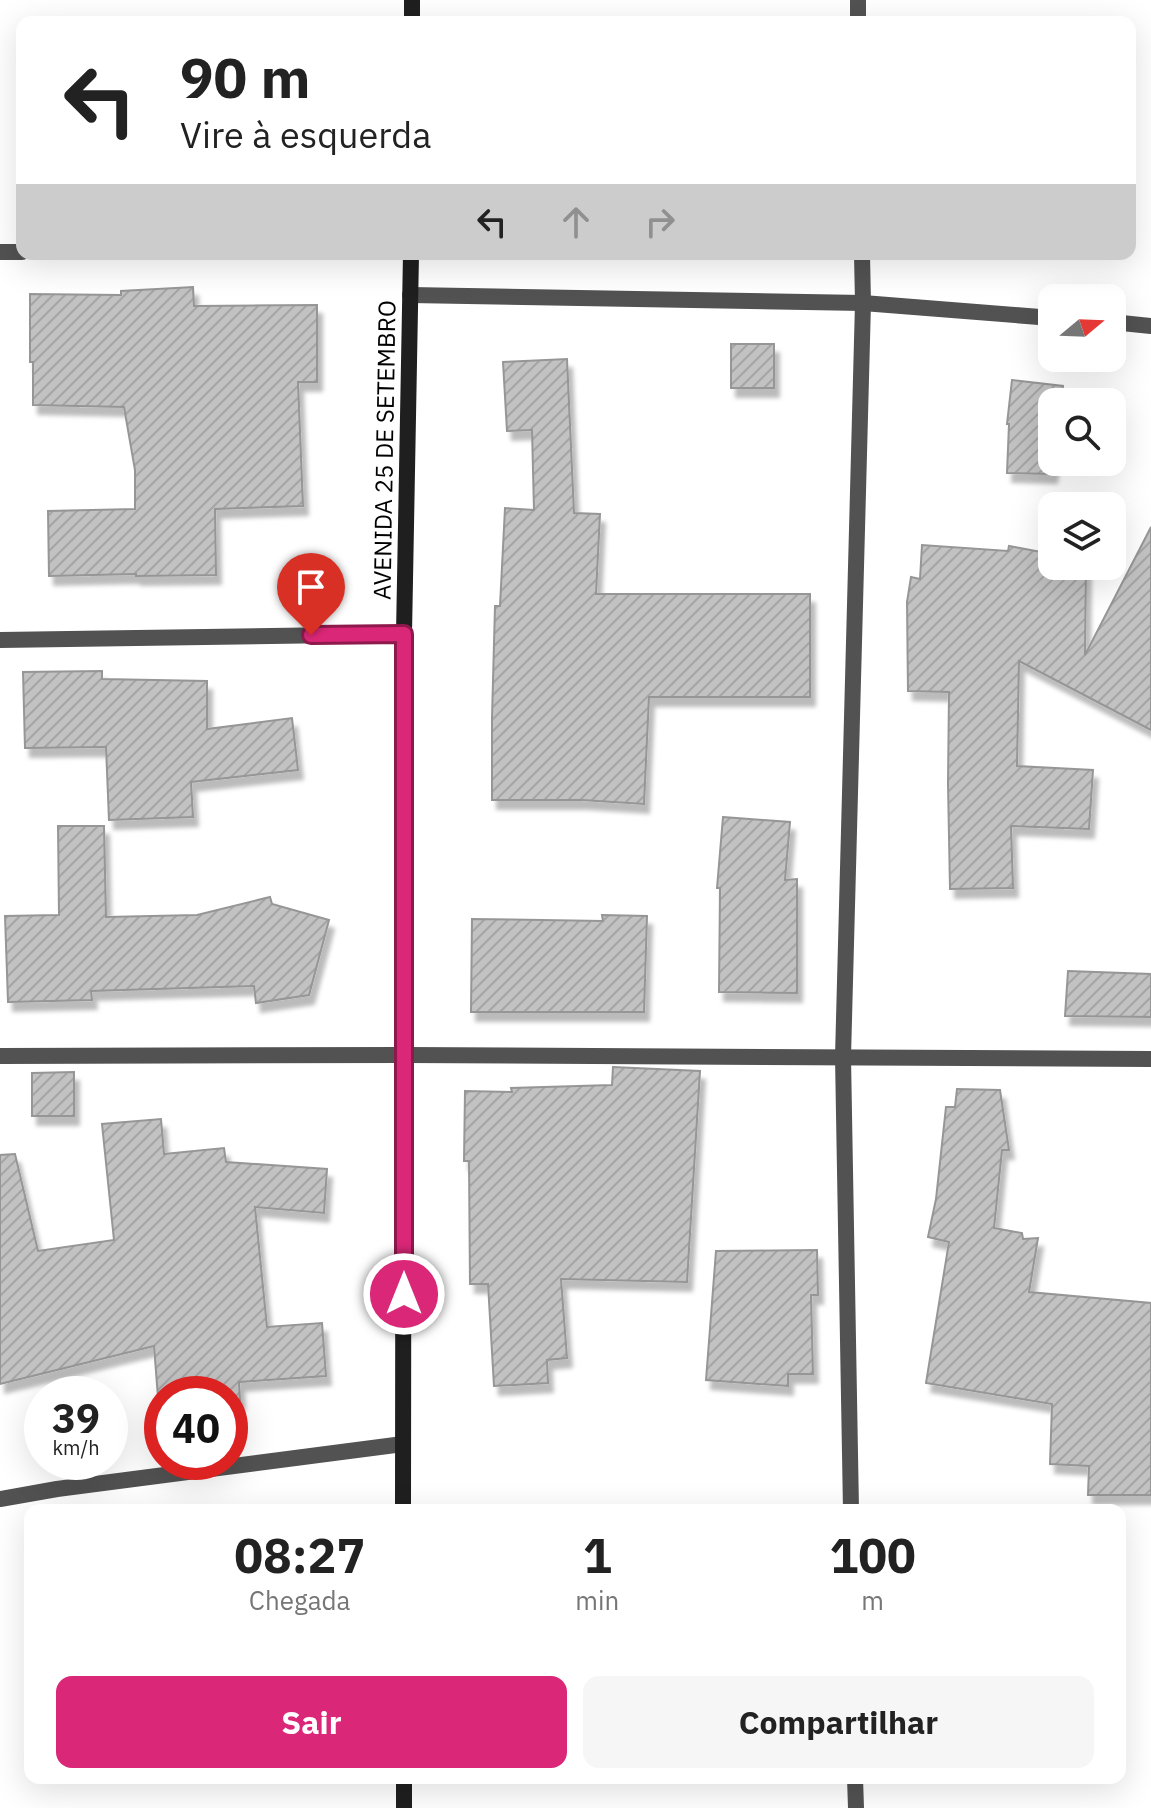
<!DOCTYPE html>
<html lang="pt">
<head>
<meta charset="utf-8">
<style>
	:root { --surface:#fff; --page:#f6f6f6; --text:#222; --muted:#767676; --accent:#db2777 }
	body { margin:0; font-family:"IBM Plex Sans",sans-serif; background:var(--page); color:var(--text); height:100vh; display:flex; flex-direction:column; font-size:30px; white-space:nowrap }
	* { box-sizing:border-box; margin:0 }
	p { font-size:26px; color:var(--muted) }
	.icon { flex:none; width:44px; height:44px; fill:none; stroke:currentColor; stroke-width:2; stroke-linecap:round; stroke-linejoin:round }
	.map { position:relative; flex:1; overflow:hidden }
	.details { position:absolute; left:24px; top:1504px; width:1102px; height:280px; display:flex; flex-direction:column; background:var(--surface); border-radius:16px; box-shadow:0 8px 32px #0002 }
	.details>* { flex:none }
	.guide { position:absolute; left:16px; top:16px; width:1120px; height:244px; border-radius:16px; box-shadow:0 8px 32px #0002; background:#fff; color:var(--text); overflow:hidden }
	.needle { width:52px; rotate:71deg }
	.tools { position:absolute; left:1038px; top:284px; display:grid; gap:16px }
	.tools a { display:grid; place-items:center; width:88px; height:88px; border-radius:16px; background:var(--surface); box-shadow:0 8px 32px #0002; font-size:40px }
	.speed { position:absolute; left:24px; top:1376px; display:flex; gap:16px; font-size:40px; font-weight:700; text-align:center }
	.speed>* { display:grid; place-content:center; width:104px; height:104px; border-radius:50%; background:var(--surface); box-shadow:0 8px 32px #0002; line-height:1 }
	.speed small { font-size:20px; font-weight:400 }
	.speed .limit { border:12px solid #d22; background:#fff; color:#111 }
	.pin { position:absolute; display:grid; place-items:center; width:68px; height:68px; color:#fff; margin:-82px -34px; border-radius:50% 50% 50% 0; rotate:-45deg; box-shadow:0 0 8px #0007 }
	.pin .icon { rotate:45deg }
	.me { position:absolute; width:88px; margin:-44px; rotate:0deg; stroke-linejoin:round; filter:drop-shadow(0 0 6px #0008) }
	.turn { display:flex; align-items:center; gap:28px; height:168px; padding:0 32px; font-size:36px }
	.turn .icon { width:104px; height:104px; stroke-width:2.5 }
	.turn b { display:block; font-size:56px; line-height:68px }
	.lanes { display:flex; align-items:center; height:76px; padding:0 32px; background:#0003; justify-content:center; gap:40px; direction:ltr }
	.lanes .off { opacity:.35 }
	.eta { display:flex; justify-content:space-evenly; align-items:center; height:136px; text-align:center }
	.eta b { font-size:48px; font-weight:700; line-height:56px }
	.button { display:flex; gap:16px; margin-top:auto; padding:16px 32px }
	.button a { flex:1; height:92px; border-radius:16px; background:var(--accent); color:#fff; font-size:32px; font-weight:700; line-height:92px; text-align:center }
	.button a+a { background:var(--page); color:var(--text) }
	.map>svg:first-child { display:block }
	.building { fill:url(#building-hatch); stroke:#969696; stroke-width:2; filter:url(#shadow) }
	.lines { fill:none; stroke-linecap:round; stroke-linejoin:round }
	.street { stroke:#525252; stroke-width:16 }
	.secondary { stroke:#1f1f1f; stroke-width:16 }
	.route-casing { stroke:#8e194d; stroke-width:20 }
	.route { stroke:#db2777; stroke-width:14 }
	.labels { text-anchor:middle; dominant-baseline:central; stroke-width:6; stroke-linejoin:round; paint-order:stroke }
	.street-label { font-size:24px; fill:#000; stroke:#fff }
</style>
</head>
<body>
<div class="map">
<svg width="1151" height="1808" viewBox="0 0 1151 1808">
	<defs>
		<pattern id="building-hatch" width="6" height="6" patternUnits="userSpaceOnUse" patternTransform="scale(2)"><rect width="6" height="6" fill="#c2c2c2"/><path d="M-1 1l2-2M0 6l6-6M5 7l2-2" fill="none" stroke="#a5a5a5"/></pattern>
		<filter id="shadow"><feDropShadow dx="5" dy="9" stdDeviation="2" flood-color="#0004"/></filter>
	</defs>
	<rect width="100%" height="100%" fill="#fff"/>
	<g class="building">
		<polygon points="193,287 194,306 317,305 317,382 298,382 303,506 215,509 216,575 136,576 136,574 49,576 48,511 135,509 135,470 124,407 33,405 33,362 30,362 30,294 121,295 121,291"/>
		<rect x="731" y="344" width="43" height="44"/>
		<polygon points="567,359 574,513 600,514 596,594 810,594 810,697 649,697 644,804 582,800 492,800 492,718 495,606 500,606 505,508 534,510 532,430 507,431 503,362"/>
		<polygon points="1012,380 1063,386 1061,402 1052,402 1052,462 1054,462 1052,474 1007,473 1009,424 1007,424"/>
		<polygon points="1151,527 1151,730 1019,661 1017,766 1093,770 1089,829 1011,826 1013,888 950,889 948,784 949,692 908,691 907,602 911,577 920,579 922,545 1008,551 1009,546 1052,554 1052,566 1086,566 1085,655"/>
		<polygon points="102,671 102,679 207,681 207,729 292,718 298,770 191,782 193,817 109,820 106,747 25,748 23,672"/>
		<polygon points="723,817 790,822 785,880 797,879 797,993 719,992 720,888 717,888"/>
		<polygon points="58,826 104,826 106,917 197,915 270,897 272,904 329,920 309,995 256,1003 254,986 91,991 92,1000 8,1002 5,916 59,915"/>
		<polygon points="602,915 647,916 644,1012 471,1012 472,919 603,921"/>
		<polygon points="1068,971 1151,974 1151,1017 1065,1016"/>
		<polygon points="613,1067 700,1071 687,1282 561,1279 567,1358 547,1360 548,1383 494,1386 488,1284 470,1284 469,1161 464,1161 465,1091 512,1092 511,1088 612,1085"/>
		<polygon points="74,1072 74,1116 32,1116 32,1073"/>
		<polygon points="957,1089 1000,1090 1009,1150 1002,1150 994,1228 1022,1233 1023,1239 1038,1238 1029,1292 1151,1303 1151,1495 1088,1495 1089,1466 1050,1464 1052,1404 926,1383 949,1242 928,1237 936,1199 946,1107 955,1107"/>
		<polygon points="161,1119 164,1154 224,1148 226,1162 327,1169 324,1213 255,1207 267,1327 322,1323 326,1376 239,1382 240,1401 234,1402 234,1405 230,1405 230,1394 162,1394 162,1410 159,1410 154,1346 0,1384 0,1155 15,1154 38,1251 114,1240 102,1124"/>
		<polygon points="817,1250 818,1295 811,1295 813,1374 788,1374 788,1386 706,1380 716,1251"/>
	</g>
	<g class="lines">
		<g class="street">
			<polyline points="858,0 858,22"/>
			<polyline points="0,252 22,252"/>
			<polyline points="410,295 863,303 1052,318"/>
			<polyline points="1112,322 1151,326"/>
			<polyline points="0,640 404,634"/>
			<polyline points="0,1056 405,1055 1151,1059"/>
			<polyline points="0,1499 57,1489 403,1444"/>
			<polyline points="851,1510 843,1057 863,303 862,254"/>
			<polyline points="855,1778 856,1808"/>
		</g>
		<g class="secondary">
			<polyline points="412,22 412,0"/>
			<polyline points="403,1510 404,634 411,254"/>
			<polyline points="404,1778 404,1808"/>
		</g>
	</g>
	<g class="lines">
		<defs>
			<polyline id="route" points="311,635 404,634 404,1294"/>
		</defs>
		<use href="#route" class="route-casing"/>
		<use href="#route" class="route"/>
	</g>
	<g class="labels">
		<g class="street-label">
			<text transform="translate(384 450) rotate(-89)">AVENIDA 25 DE SETEMBRO</text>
		</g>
	</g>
</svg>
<div class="tools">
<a><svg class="needle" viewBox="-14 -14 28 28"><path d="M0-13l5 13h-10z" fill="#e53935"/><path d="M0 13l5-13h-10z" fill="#767676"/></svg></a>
<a><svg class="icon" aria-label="search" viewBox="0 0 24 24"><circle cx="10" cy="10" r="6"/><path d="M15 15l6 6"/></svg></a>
<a><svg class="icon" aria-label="layers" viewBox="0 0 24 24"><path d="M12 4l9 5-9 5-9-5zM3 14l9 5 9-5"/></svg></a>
</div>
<div class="speed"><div>39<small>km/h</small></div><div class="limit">40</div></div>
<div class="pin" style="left:311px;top:635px;background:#d93025"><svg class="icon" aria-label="arrive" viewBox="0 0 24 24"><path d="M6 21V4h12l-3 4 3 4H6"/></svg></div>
<svg class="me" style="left:404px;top:1294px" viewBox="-20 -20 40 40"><circle r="17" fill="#db2777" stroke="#fff" stroke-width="3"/><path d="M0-11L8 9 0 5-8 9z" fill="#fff"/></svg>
<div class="guide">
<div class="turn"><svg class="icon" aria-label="left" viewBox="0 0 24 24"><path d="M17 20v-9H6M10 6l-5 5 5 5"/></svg><div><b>90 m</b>Vire à esquerda</div></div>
<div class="lanes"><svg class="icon" aria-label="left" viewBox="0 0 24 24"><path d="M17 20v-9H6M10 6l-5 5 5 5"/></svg><svg class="icon off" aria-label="ahead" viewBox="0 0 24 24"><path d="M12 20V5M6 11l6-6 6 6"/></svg><svg class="icon off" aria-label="right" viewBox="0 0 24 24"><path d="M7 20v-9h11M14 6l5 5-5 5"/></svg></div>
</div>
<section class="details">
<div class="eta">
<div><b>08:27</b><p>Chegada</p></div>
<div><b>1</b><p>min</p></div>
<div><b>100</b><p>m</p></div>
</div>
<div class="button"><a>Sair</a><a>Compartilhar</a></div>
</section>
</div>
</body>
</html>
